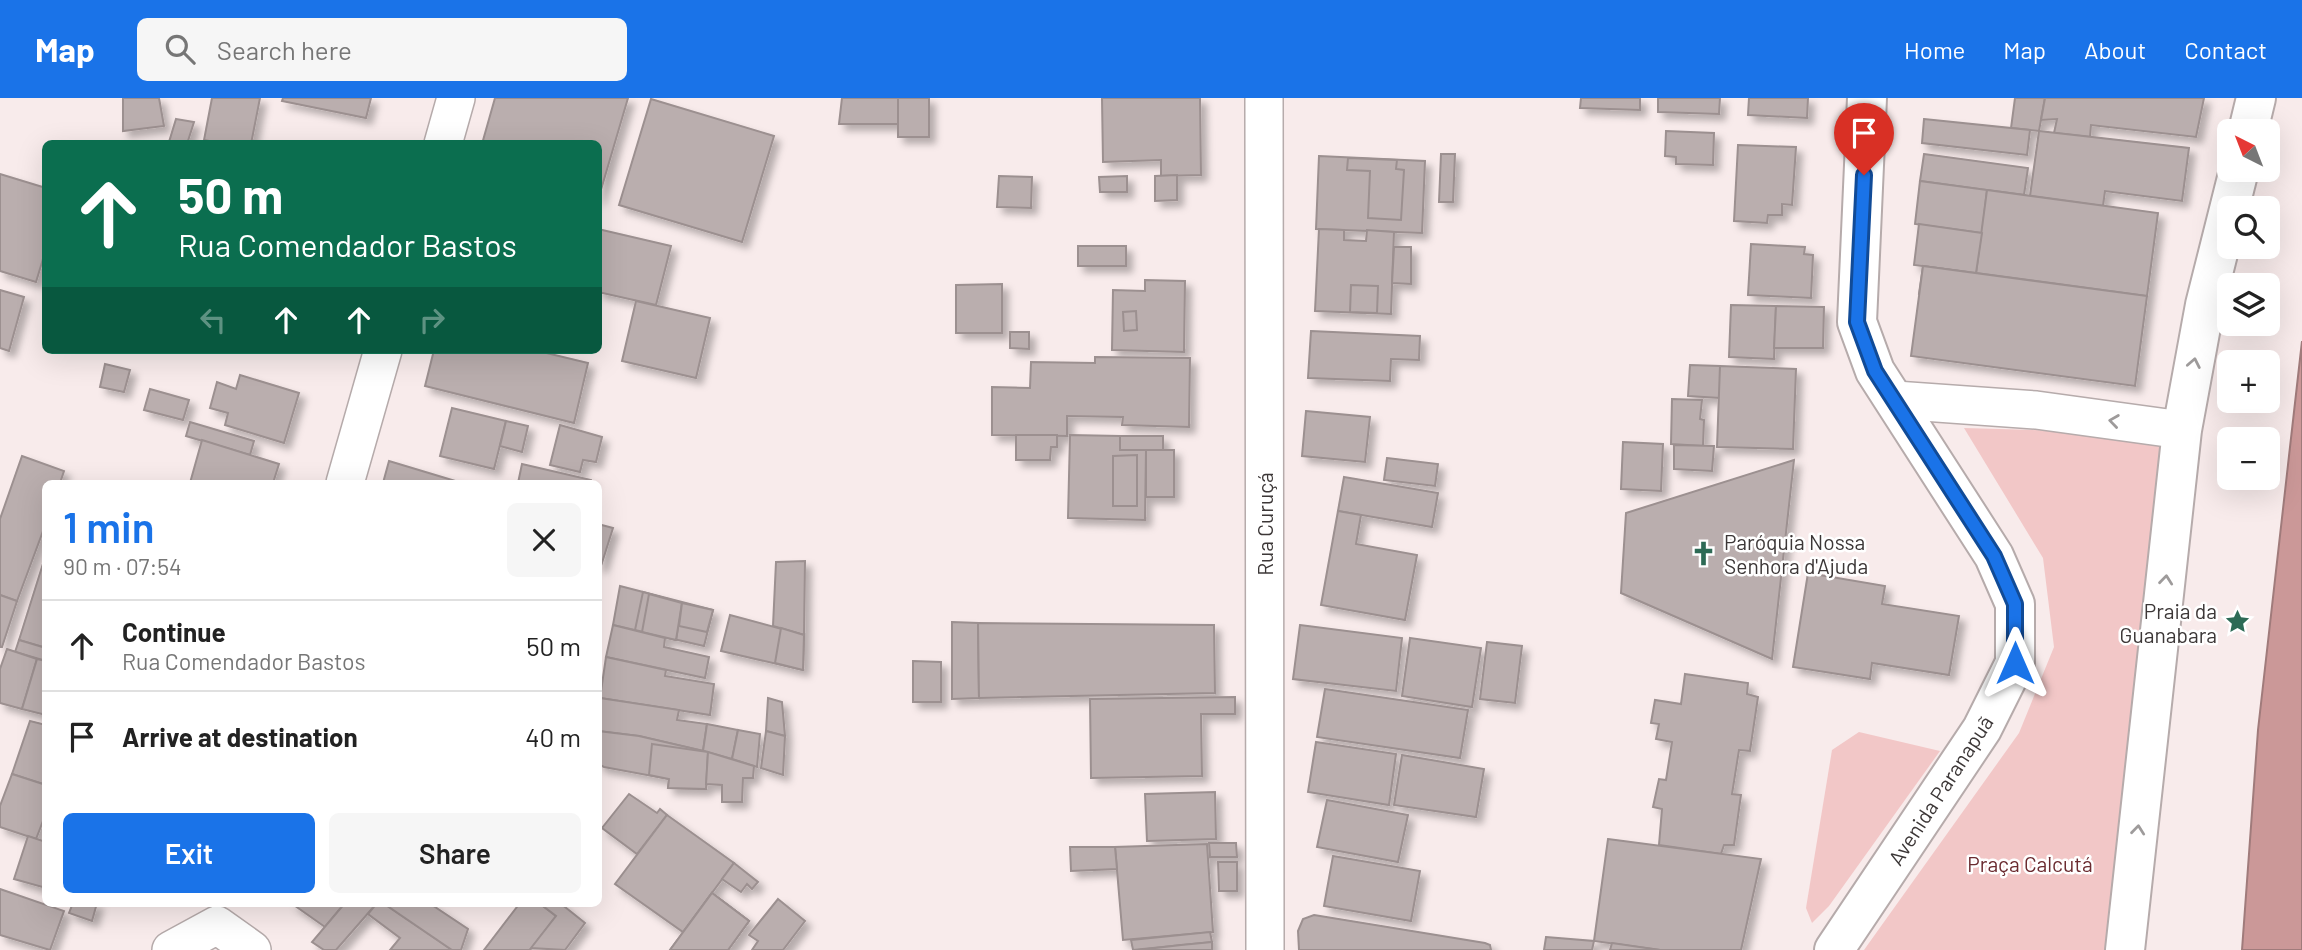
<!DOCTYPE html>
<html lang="en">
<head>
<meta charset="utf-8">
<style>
	:root { --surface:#fff; --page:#f6f6f6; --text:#222; --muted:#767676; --line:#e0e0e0; --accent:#1a73e8 }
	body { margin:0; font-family:Barlow,sans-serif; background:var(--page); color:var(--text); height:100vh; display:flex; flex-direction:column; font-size:26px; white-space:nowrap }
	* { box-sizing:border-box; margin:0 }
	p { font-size:23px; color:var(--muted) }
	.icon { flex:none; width:38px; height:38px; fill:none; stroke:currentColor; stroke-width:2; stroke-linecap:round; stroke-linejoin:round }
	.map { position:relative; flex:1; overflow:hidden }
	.drawer { position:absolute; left:42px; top:382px; width:560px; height:427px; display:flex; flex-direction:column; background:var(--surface); border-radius:10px; box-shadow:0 7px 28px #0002 }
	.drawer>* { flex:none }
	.banner { position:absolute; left:42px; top:42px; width:560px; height:214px; border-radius:10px; box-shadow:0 7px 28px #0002; background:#0b6e4f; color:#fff; overflow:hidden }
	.needle { width:46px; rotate:318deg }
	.tools { position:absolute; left:2217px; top:21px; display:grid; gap:14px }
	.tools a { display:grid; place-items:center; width:63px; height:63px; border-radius:10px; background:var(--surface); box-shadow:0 7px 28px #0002; font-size:35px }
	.pin { position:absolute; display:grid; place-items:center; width:60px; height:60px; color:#fff; margin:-72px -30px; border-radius:50% 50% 50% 0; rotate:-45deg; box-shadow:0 0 7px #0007 }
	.pin .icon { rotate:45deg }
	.me { position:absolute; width:77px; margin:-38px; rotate:0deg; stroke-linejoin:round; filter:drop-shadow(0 0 5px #0008) }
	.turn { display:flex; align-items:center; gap:24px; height:147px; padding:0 21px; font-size:32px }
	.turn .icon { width:91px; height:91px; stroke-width:2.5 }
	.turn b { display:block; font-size:49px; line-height:60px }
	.lanes { display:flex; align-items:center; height:66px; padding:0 21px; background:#0003; justify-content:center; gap:35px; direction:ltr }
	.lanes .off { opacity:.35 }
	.round { display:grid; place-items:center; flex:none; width:74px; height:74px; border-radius:10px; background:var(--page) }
	.overview { display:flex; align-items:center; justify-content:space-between; height:119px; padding:0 21px }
	h1 { font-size:42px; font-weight:600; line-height:52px; color:var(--accent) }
	.button { display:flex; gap:14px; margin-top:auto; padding:14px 21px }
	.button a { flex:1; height:80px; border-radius:10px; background:var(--accent); color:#fff; font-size:28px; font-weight:600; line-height:80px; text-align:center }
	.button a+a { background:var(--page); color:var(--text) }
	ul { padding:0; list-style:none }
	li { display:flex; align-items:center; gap:21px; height:91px; padding:0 21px; border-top:2px solid var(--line) }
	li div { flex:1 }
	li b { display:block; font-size:26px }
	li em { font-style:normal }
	header { display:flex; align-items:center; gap:42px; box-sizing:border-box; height:98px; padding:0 35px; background:var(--accent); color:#fff }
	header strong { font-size:33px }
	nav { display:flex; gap:38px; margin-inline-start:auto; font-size:24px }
	.search { width:490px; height:63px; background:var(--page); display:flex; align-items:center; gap:18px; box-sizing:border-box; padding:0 24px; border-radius:10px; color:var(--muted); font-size:26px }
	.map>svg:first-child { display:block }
	.green { fill:#f2c7c7 }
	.water { fill:#cb9898; stroke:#a07b7b; stroke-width:2 }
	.building { fill:#baaeae; stroke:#9c9090; stroke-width:2; filter:url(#shadow) }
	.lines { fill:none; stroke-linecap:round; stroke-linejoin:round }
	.minor-casing { stroke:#b6abab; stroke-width:40 }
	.tertiary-casing { stroke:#b6abab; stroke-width:42 }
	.minor { stroke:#fff; stroke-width:37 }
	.tertiary { stroke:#fff; stroke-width:38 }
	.oneway { stroke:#9e9b9b }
	.route-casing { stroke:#114b97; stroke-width:18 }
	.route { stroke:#1a73e8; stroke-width:12 }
	.labels { text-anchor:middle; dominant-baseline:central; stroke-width:5; stroke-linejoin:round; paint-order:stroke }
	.street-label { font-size:21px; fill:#3c3737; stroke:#fff }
	.poi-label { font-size:21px; fill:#3c3737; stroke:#fff; text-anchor:start }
	.park-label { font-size:21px; fill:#6b2b30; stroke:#fff }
</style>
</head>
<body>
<header>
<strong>Map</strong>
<div class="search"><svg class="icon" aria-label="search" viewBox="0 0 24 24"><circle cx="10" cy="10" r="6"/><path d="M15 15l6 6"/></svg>Search here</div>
<nav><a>Home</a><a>Map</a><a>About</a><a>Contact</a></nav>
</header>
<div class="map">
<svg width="2302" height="852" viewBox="0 0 2302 852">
	<defs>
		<filter id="shadow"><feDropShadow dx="6" dy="6" stdDeviation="3.5" flood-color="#0004"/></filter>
	</defs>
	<rect width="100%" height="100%" fill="#f8ebeb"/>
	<g class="green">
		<polygon points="1964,330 2166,336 2106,852 1864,852 2019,635 2054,549 2043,460"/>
		<polygon points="1859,634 1940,653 1829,808 1812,825 1806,810 1832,652"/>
	</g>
	<polygon class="water" points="2302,243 2302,852 2242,852 2258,632"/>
	<g class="building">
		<polygon points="123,0 159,0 164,28 123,33"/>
		<polygon points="212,0 260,0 251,46 224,46 204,42"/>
		<polygon points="283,0 371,0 366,20 282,3"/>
		<polygon points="495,0 628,0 598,102 598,46 482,46"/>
		<polygon points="842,0 898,0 898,26 839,26"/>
		<rect x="898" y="0" width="31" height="39"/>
		<polygon points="1102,0 1200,0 1201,77 1161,78 1161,62 1103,64"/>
		<polygon points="1581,0 1640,0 1640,12 1580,10"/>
		<polygon points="1658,0 1720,0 1719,16 1658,14"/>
		<polygon points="1749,0 1808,0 1807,20 1748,17"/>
		<polygon points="2015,0 2045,0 2039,33 2011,30"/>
		<polygon points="2045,0 2204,0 2196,39 2091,27 2090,39 2054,35 2057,21 2041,22"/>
		<polygon points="651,1 774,38 742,144 619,107"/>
		<polygon points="176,21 194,24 187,46 169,44"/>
		<polygon points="1924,21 2030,32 2027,57 1922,45"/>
		<polygon points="1666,33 1714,35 1713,67 1676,66 1676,59 1665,58"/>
		<polygon points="2039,33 2189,50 2182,103 2105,93 2103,108 2030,98"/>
		<polygon points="1738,47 1796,49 1792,107 1782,106 1782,117 1768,117 1767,125 1734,123"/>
		<polygon points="1441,56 1455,56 1453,104 1439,104"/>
		<polygon points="1924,56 2028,70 2024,97 1920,83"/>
		<polygon points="1319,58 1425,63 1422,135 1316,131"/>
		<polygon points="1348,60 1397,62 1396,71 1404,72 1401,122 1368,120 1370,73 1347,72"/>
		<polygon points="0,76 46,90 46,151 36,184 0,173"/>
		<polygon points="1177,77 1177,102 1155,103 1155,78"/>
		<polygon points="999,78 1032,79 1031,110 997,109"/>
		<polygon points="1127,78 1127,94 1100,94 1099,79"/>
		<polygon points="1920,83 1987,92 1982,135 1915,126"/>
		<polygon points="1987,92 2158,115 2147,198 1976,175"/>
		<polygon points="1919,126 1982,135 1976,175 1914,167"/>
		<polygon points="598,131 671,148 656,207 598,194"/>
		<polygon points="1319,131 1344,132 1344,142 1366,143 1367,132 1394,134 1391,216 1315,213"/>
		<polygon points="1751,146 1805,149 1804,156 1813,157 1811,200 1748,197"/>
		<rect x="1078" y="148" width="48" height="20"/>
		<polygon points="1394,149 1411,149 1411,186 1392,185"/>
		<polygon points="1923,168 1967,174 1964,202 1919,196"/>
		<polygon points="1923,168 2147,198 2135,288 1911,258"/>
		<polygon points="1145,182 1185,183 1184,254 1112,252 1113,192 1145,193"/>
		<polygon points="1002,186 1002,235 956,235 956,187"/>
		<polygon points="1351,187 1378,188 1377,215 1350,214"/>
		<polygon points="0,192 24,199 9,253 0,250"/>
		<polygon points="636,203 710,220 696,280 622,263"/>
		<polygon points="1731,207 1776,208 1774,261 1729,259"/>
		<polygon points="1776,208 1824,209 1823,250 1774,250"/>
		<polygon points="1136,213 1137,232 1124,233 1123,214"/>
		<polygon points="1311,233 1420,238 1419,262 1391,261 1390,283 1308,280"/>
		<polygon points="1010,234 1029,234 1029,251 1010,250"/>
		<polygon points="434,252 534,252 588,265 574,325 425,288"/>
		<polygon points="1095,259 1190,260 1189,329 1122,327 1123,319 1067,318 1067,338 992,337 992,289 1030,290 1031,264 1095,265"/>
		<polygon points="105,266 130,272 124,294 100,289"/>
		<polygon points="1690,267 1720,268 1720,300 1688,298"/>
		<polygon points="1720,268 1796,271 1793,351 1717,349"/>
		<polygon points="240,277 299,295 284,345 225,327 228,315 210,310 217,284 236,291"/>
		<polygon points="150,291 189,302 183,322 144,312"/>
		<polygon points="1672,301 1702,302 1700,321 1704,322 1703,348 1671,346"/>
		<polygon points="452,310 506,323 494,371 440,358"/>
		<polygon points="1306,313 1370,319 1365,364 1302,358"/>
		<polygon points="506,323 528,328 522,354 500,348"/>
		<polygon points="190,324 254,343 250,357 186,338"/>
		<polygon points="560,327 602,339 596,364 583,362 580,374 550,367"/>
		<polygon points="1016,337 1057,337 1057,349 1051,349 1050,362 1016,362"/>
		<polygon points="1070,337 1120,338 1120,352 1146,352 1145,422 1068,420"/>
		<rect x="1120" y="338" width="43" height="14"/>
		<polygon points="202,342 279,366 273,385 190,385"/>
		<polygon points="1623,344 1663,346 1661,393 1621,391"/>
		<polygon points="1674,347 1714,348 1712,373 1674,371"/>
		<rect x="1146" y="352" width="28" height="47"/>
		<polygon points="1137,357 1137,408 1113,408 1113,358"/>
		<polygon points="22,358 64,373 60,385 46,385 46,425 17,503 0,497 0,421"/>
		<polygon points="1387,360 1438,366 1435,388 1384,382"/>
		<polygon points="1794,362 1772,561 1621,495 1626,415"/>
		<polygon points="389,363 462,385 383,385"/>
		<polygon points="522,366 591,382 591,385 518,385"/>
		<polygon points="1344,379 1438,395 1432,429 1338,413"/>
		<polygon points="1338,413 1361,417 1356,446 1417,457 1405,522 1321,507"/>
		<polygon points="598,426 613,430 601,468 598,468"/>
		<polygon points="46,456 46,550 19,542"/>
		<polygon points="805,463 804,537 773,528 776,464"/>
		<polygon points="1808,475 1885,488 1882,506 1959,518 1949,577 1872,565 1870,581 1793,569"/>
		<polygon points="620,488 713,512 704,548 613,527"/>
		<polygon points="643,494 682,505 676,542 635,532"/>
		<polygon points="649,496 682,505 676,542 642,534"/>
		<polygon points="0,497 17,503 2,549 0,549"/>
		<polygon points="682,505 713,512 707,534 679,528"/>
		<polygon points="730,517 804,537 803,572 721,553"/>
		<polygon points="952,524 978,525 979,600 952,601"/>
		<polygon points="978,525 1214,527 1215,595 979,600"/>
		<polygon points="613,527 665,540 664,549 709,559 705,580 606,559"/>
		<polygon points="1300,527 1402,540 1396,593 1293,581"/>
		<polygon points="781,530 804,537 803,572 775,565"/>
		<polygon points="1410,540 1481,550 1472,609 1402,598"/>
		<polygon points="19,542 46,550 46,563 15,554"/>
		<polygon points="1487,544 1522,548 1515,605 1480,601"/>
		<polygon points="7,551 37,561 22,611 0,605 0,571"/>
		<polygon points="606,559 666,572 665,578 714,586 710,617 600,600"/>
		<polygon points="37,561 46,563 46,617 22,611"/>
		<polygon points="913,563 941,564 941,604 913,604"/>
		<polygon points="1685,576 1748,585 1747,596 1758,599 1750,653 1739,652 1732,696 1741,697 1734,747 1724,747 1721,756 1659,747 1662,711 1653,709 1659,681 1666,682 1672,644 1656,641 1659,626 1651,625 1655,602 1681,606"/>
		<polygon points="1325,591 1468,612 1460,660 1317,639"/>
		<polygon points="1235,599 1235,616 1201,616 1202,678 1091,680 1090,601"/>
		<polygon points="600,600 679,612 677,622 707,626 703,653 639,638 598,633"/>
		<polygon points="768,600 782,604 785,638 766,633"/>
		<polygon points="30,623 46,627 46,687 12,676"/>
		<polygon points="707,626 738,632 732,661 703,653"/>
		<polygon points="738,632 760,636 757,669 732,661"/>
		<polygon points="598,633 639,638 708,654 706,691 668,690 669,681 604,669 598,666"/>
		<polygon points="766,633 785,638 783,677 761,670"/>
		<polygon points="1316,644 1396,656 1389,707 1308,694"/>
		<polygon points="652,646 708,654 706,691 668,690 669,681 649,677"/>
		<polygon points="708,654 754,668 753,680 743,680 742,704 722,704 722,687 706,686"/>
		<polygon points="1402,657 1484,671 1476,719 1394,707"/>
		<polygon points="12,676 46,687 46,723 43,723 36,741 0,729 0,708"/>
		<polygon points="1215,694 1216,741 1147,743 1145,696"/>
		<polygon points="629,696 657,715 660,711 667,717 637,756 602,730"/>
		<polygon points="1327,702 1408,717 1398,764 1317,749"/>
		<polygon points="667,717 734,765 683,834 615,786"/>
		<polygon points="28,738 46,744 46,790 14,781"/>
		<polygon points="1608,741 1761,761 1741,852 1660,852 1594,843"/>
		<polygon points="1209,745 1236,745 1237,759 1210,759"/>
		<polygon points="1207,746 1213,834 1123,842 1115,749"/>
		<polygon points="1070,749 1115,749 1117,771 1071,773"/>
		<polygon points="1333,758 1420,773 1411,823 1324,808"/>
		<polygon points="1218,764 1237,764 1237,793 1219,793"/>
		<polygon points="734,765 758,784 752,791 747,786 741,794 722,781"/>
		<polygon points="0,791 64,813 50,852 0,837"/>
		<polygon points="712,795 749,823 736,840 714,825 702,839 688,828"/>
		<polygon points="712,795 749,823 728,852 670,852"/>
		<polygon points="712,795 749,823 728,852 670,852"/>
		<polygon points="778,801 805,823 783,852 752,852 758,843 749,837"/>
		<polygon points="73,805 97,805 92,823 69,815"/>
		<polygon points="291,805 345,805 325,829"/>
		<polygon points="345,805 377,805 336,852 324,852 312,844"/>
		<polygon points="377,805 383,805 452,852 390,852 400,840 368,816"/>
		<polygon points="383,805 429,805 468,831 461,852 452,852"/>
		<polygon points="520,805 539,805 556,818 530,852 484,852"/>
		<polygon points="539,805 560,805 585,825 565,852 531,850 556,818"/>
		<polygon points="1314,817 1485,845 1490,847 1491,852 1299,852 1298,833 1303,821"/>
		<polygon points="1210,834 1212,844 1133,852 1131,842"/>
		<polygon points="1546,839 1594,843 1592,852 1544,852"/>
		<polygon points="1212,844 1212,852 1138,852 1181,847"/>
		<polygon points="1612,845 1660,852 1610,852"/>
	</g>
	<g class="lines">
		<defs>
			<g id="minor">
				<polyline points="1264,0 1265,852"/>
				<polyline points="443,46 456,0"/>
				<polyline points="1895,302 2036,312 2182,332"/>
				<polyline points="345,385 383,252"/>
				<polyline points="171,852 217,827 252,852"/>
			</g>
			<g id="tertiary">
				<polyline points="2248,33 2256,0"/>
				<polyline points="1834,852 1982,631 2015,565 2015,506 1994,458 1875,273 1857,224 1867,0"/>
				<polyline points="2125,852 2182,332 2205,207 2239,72"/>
			</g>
		</defs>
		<use href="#minor" class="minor-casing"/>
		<use href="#tertiary" class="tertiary-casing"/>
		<use href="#minor" class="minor"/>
		<use href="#tertiary" class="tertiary"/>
	</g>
	<defs><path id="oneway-chevron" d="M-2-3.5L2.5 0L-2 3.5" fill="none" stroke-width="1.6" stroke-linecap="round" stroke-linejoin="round" transform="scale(1.75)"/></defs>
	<g class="oneway">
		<use href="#oneway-chevron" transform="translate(2194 265) rotate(-79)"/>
		<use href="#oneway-chevron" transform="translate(2114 323) rotate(-172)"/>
		<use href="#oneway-chevron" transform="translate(2166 482) rotate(-84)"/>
		<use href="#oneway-chevron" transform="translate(2138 732) rotate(-84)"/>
	</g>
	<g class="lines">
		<defs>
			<polyline id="route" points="1864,77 1857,224 1875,273 1994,458 2015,506 2015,565"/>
		</defs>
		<use href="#route" class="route-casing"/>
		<use href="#route" class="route"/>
	</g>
	<defs>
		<symbol id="church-bare" viewBox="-9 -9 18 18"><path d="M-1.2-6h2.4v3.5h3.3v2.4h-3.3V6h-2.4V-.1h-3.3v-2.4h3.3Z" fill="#2d6a55" stroke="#fff" stroke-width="2.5" paint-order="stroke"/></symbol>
		<symbol id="sight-bare" viewBox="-9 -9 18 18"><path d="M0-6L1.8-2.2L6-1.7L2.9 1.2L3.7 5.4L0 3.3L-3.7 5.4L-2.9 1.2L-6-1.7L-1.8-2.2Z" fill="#2d6a55" stroke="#fff" stroke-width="2.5" paint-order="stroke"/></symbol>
	</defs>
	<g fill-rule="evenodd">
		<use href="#church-bare" x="1686" y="438" width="35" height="35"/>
		<use href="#sight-bare" x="2220" y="506" width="35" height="35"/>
	</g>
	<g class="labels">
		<g class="street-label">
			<text transform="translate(1264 426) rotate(-90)">Rua Curuçá</text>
			<text transform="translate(1940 692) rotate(-57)">Avenida Paranapuã</text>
		</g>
		<g class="poi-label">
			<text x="1724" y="443">Paróquia Nossa<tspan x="1724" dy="24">Senhora d'Ajuda</tspan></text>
			<text x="2217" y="512" text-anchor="end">Praia da<tspan x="2217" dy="24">Guanabara</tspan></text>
		</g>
		<g class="park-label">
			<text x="2030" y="765">Praça Calcutá</text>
		</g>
	</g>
</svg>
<div class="tools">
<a><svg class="needle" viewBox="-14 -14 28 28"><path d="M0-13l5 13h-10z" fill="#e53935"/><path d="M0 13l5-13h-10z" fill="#767676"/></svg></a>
<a><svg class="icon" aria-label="search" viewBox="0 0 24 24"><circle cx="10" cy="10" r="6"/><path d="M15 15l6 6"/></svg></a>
<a><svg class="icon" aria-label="layers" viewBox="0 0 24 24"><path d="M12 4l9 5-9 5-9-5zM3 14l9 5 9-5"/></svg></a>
<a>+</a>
<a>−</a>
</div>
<div class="pin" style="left:1864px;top:77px;background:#d93025"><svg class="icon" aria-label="arrive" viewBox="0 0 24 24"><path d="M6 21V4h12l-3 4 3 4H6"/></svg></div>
<svg class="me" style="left:2015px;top:565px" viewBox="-20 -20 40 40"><path d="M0-17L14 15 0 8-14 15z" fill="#1a73e8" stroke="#fff" stroke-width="4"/></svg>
<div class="banner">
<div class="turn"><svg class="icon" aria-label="ahead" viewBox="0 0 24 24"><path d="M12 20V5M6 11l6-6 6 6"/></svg><div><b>50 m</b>Rua Comendador Bastos</div></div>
<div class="lanes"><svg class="icon off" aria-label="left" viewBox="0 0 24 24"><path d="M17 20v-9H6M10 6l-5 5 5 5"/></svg><svg class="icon" aria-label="ahead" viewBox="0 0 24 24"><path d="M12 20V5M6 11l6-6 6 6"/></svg><svg class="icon" aria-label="ahead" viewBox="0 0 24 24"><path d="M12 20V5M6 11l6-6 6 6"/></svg><svg class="icon off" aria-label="right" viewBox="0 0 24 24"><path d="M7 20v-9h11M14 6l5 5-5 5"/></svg></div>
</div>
<section class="drawer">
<div class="overview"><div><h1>1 min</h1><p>90 m · 07:54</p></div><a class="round"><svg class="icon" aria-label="close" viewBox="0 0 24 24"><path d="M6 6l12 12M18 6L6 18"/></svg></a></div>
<ul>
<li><svg class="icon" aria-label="ahead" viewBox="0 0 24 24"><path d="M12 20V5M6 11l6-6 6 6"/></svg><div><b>Continue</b><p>Rua Comendador Bastos</p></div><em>50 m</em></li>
<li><svg class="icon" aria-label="arrive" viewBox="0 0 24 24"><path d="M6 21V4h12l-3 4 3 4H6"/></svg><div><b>Arrive at destination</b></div><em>40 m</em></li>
</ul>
<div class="button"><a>Exit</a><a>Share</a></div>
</section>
</div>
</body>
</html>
